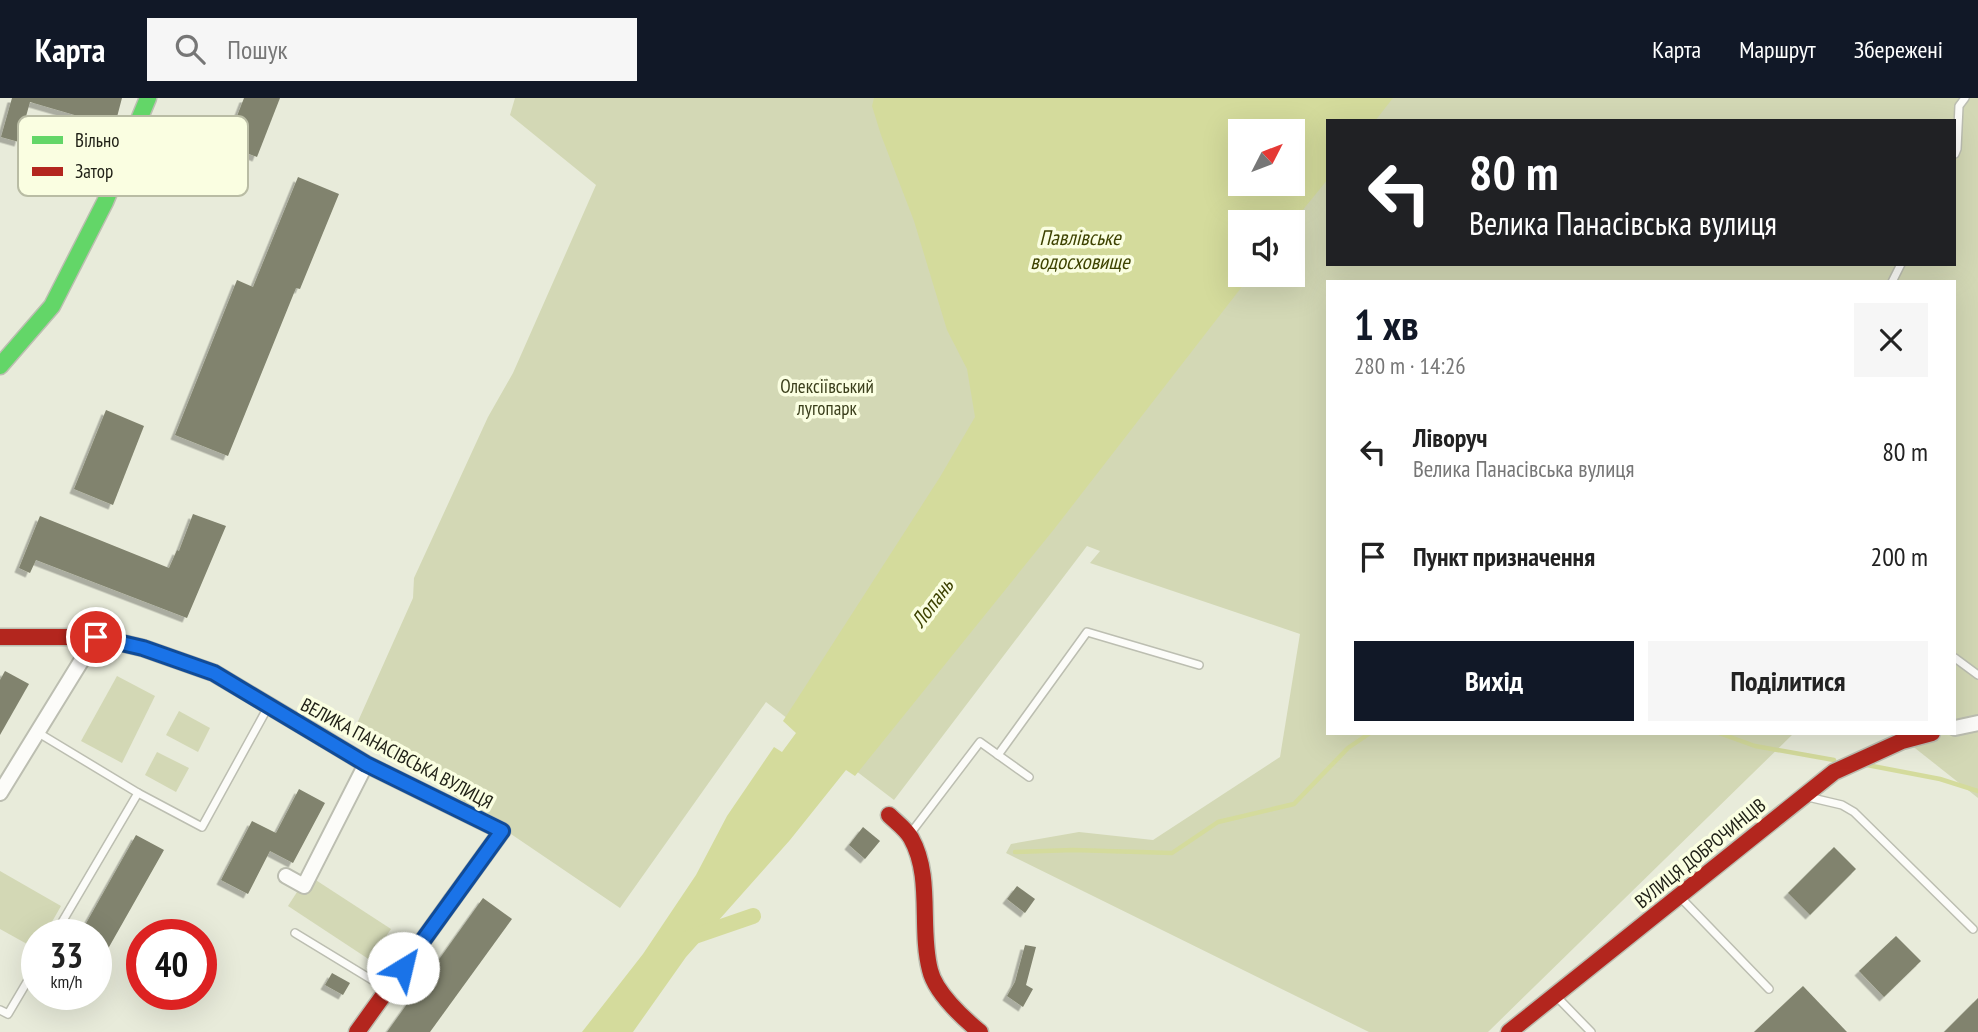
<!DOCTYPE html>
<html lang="uk">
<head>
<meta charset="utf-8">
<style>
	:root { --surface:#fff; --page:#f6f6f6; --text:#222; --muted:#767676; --accent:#111827 }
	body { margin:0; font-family:"PT Sans Narrow",sans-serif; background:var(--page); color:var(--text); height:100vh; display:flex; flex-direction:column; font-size:26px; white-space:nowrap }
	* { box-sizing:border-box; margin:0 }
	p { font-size:23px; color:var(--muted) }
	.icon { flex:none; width:38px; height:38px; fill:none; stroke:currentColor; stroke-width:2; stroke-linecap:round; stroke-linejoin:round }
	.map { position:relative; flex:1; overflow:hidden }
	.panel { position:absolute; left:1326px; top:182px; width:630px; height:455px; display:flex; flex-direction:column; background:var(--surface); border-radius:0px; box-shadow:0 7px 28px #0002 }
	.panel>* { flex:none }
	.banner { position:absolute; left:1326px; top:21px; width:630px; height:147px; border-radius:0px; box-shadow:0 7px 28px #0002; background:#202124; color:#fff; overflow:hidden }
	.needle { width:46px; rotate:48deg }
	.tools { position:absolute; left:1228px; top:21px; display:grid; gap:14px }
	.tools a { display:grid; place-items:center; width:77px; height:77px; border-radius:0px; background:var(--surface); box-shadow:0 7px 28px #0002; font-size:35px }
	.speed { position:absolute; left:21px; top:821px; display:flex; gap:14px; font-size:35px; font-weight:700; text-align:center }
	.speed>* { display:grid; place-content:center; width:91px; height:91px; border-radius:50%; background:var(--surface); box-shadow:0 7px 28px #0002; line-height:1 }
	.speed small { font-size:18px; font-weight:400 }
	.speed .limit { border:10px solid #d22; background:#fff; color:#111 }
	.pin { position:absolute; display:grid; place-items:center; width:60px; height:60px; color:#fff; margin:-30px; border:4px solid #fff; border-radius:50%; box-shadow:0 2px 7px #0007 }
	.me { position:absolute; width:77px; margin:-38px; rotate:36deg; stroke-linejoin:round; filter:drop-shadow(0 0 5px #0008) }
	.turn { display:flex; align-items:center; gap:24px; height:147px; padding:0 28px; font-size:32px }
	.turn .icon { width:91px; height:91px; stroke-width:2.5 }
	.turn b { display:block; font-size:49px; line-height:60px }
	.round { display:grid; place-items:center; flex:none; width:74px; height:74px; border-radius:0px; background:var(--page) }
	.head { display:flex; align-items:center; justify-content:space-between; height:119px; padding:0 28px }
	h1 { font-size:42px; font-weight:800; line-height:52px; color:var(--accent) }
	.button { display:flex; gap:14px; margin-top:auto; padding:14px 28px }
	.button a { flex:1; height:80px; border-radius:0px; background:var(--accent); color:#fff; font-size:28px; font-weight:800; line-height:80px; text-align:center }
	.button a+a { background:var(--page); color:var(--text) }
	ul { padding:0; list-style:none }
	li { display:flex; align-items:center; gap:21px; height:105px; padding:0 28px }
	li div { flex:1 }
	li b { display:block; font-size:26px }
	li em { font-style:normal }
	header { display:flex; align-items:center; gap:42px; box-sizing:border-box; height:98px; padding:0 35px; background:var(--accent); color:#fff }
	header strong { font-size:33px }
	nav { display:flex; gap:38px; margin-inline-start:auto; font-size:24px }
	.search { width:490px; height:63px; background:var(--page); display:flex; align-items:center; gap:18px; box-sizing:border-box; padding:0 24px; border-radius:0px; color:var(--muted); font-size:26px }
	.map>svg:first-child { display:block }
	.green { fill:#d3d8b5; fill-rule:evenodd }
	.water { fill:#d4db9c; fill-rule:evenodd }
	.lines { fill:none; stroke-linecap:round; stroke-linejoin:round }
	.stream { stroke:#d4db9c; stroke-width:4.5 }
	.canal { stroke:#d4db9c; stroke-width:16 }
	.building { fill:#81836e; filter:url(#shadow) }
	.lane-casing { stroke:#bcbeb1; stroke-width:10 }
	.street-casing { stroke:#bcbeb1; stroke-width:18 }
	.fast-casing { stroke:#bcbeb1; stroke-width:19 }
	.jam-casing { stroke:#bcbeb1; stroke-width:19 }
	.lane { stroke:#fcfcf9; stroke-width:7 }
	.street { stroke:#fcfcf9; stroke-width:14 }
	.fast { stroke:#63d668; stroke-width:16 }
	.jam { stroke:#b3261e; stroke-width:16 }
	.route-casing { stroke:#114b97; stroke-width:18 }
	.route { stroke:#1a73e8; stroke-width:12 }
	.labels { text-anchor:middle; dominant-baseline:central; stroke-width:7; stroke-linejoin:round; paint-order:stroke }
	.park-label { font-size:19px; fill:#3a3e1b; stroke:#fafee1 }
	.street-label { font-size:19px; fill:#202117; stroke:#fafee1 }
	.water-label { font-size:21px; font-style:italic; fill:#3d4200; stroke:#fafee1 }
	.key { fill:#fafee1; stroke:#b9bca4; stroke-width:2 }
	.key-label { font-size:19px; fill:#202117 }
</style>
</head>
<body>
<header>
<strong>Карта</strong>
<div class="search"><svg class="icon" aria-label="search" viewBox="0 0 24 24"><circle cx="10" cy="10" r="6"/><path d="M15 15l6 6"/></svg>Пошук</div>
<nav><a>Карта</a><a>Маршрут</a><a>Збережені</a></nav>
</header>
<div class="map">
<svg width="1978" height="934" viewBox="0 0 1978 934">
	<defs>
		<filter id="shadow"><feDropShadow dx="-4.5" dy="4.5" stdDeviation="0" flood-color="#0004"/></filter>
	</defs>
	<rect width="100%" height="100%" fill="#e8ebda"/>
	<g class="green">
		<path d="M 515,0 L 1978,0 L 1978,700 L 1896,635 L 1955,635 L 1955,184 L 1328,184 L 1328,635 L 1794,635 L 1488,934 L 1369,934 L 1006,755 L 1011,746 L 1079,734 L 1153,742 L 1280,659 L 1300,536 L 1090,465 L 1100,453 L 1087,448 L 894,702 L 766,604 L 620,810 L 355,630 L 413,500 L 414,480 L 488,319 L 513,275 L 596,87 L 510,17 ZM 1328,23 L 1955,23 L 1955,166 L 1328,166 ZM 1241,33 L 1293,33 L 1293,86 L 1241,86 ZM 1241,124 L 1293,124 L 1293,177 L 1241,177 Z"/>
		<polygon points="117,578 155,598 122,665 81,643"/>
		<polygon points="179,613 210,630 198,654 166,637"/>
		<polygon points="157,654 189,670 176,694 145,677"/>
		<polygon points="0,773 61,808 45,836 37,836 36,851 0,831"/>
		<polygon points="308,777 391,831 370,862 288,808"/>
	</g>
	<path class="water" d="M 874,0 L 1393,0 L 1375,23 L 1328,23 L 1328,81 L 1293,124 L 1241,124 L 1241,177 L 1251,177 L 1055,430 L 855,678 L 846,672 L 790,742 L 686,859 L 633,934 L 582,934 L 643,856 L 696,777 L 727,718 L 774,649 L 782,654 L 796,635 L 783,623 L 940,379 L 975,319 L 967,271 L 947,232 L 914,123 L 881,37 L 872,8 ZM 1241,33 L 1293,33 L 1293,86 L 1241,86 Z"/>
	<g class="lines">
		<g class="stream">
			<polyline points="1719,635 1755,648 1834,662"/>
			<polyline points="1867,667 1940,681 1978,693"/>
			<polyline points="1015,754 1073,752 1172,755 1218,724 1294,706 1348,650 1370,635"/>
		</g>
		<polyline class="canal" points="689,840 753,818"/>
	</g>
	<g class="building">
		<polygon points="12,0 122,0 112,38 76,28 78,18 30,4 19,44 1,39"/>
		<polygon points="244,0 280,0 257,59 226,47"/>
		<polygon points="298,79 339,96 300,191 296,190 228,358 175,337 237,182 253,189"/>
		<polygon points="106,312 144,328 113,407 74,391"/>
		<polygon points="193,416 226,428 187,520 36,462 30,475 19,470 40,418 169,470 177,452 179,453"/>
		<polygon points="5,573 29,586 0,637 0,582"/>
		<polygon points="299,691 325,705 293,765 270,753 248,796 221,782 252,723 276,735"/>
		<polygon points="863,729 880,743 865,761 849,747"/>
		<polygon points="136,737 164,752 96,872 96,836 80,836"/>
		<polygon points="1834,749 1856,771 1810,817 1788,795"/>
		<polygon points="1017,788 1035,801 1025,815 1007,801"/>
		<polygon points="483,800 512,821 430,934 387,934"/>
		<polygon points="1896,838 1921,863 1884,899 1859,873"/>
		<polygon points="1025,847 1036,849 1026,887 1033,891 1023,909 1007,898 1015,884"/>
		<polygon points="332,875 350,885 343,897 325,887"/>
		<polygon points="1803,888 1847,934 1754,934"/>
		<polygon points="1978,900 1978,934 1944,934"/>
	</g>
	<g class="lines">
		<defs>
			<g id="lane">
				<polyline points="1955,56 1957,51 1959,8 1965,0"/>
				<polyline points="1892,184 1901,166"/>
				<polyline points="1955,560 1978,577"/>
				<polyline points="37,634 138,695 202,729 268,609"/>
				<polyline points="998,657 1087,534 1199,567"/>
				<polyline points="1808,699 1842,707 1854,714 1973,831"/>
				<polyline points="910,736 980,644 1029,679"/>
				<polyline points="1680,799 1769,891"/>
				<polyline points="295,835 387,891"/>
				<polyline points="55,836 138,695"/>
				<polyline points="1556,898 1591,934"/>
				<polyline points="0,912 8,916 37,867"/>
			</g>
			<g id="street">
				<polyline points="1955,630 1978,625"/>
				<polyline points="0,695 96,539"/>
				<polyline points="286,778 304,788 366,666"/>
			</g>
			<g id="fast">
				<polyline points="0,268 52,208 105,104 148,0"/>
				<polyline points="323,640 366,666 502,733 452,802"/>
			</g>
			<g id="jam">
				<polyline points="0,539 96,539 143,550 214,575 323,640"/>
				<path d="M 889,717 C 896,724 906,731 911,740 C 933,779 919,830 930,872 C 935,894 963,920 980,934"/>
				<polyline points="357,934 452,802"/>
				<polyline points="1509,934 1834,674 1902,643 1932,635"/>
			</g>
		</defs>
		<use href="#lane" class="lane-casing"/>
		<use href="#street" class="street-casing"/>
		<use href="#fast" class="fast-casing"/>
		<use href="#jam" class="jam-casing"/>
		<use href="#lane" class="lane"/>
		<use href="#street" class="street"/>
		<use href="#fast" class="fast"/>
		<use href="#jam" class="jam"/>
	</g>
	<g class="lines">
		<defs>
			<polyline id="route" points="96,539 143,550 214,575 366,666 502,733 403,870"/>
		</defs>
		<use href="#route" class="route-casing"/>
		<use href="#route" class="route"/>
	</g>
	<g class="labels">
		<g class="park-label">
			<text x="827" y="288">Олексіївський<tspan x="827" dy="22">лугопарк</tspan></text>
		</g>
		<g class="street-label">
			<text transform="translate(397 655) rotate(28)">ВЕЛИКА ПАНАСІВСЬКА ВУЛИЦЯ</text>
			<text transform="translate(1700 755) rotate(-39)">ВУЛИЦЯ ДОБРОЧИНЦІВ</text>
		</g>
		<g class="water-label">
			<text x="1080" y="139">Павлівське<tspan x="1080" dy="24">водосховище</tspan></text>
			<text transform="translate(932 505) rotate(-53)">Лопань</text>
		</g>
	</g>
	<rect x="18" y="18" width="230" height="80" rx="10" class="key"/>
	<rect x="32" y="38" width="31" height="8" fill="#63d668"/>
	<rect x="32" y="69" width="31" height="9" fill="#b3261e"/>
	<g class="key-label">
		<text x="75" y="49">Вільно</text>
		<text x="75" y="80">Затор</text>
	</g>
</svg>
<div class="tools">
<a><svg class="needle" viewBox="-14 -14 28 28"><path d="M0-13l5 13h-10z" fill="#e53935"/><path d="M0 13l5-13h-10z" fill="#767676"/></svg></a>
<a><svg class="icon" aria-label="sound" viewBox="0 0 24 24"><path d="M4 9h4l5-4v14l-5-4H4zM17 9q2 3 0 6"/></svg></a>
</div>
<div class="speed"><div>33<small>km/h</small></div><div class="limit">40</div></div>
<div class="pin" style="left:96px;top:539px;background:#d93025"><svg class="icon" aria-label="arrive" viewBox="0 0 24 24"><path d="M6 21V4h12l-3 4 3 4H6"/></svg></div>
<svg class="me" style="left:403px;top:870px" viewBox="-20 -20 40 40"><circle r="19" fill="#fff"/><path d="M0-13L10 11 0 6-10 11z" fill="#1a73e8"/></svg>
<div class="banner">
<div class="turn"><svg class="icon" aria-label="left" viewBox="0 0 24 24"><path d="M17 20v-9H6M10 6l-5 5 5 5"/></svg><div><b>80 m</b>Велика Панасівська вулиця</div></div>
</div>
<section class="panel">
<div class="head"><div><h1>1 хв</h1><p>280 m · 14:26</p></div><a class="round"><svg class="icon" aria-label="close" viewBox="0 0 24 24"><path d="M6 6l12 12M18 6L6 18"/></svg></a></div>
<ul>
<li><svg class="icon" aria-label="left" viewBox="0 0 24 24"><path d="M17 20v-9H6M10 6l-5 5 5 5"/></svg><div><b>Ліворуч</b><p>Велика Панасівська вулиця</p></div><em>80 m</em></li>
<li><svg class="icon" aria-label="arrive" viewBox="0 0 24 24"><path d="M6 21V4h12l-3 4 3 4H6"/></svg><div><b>Пункт призначення</b></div><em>200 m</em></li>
</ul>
<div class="button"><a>Вихід</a><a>Поділитися</a></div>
</section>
</div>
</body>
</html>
